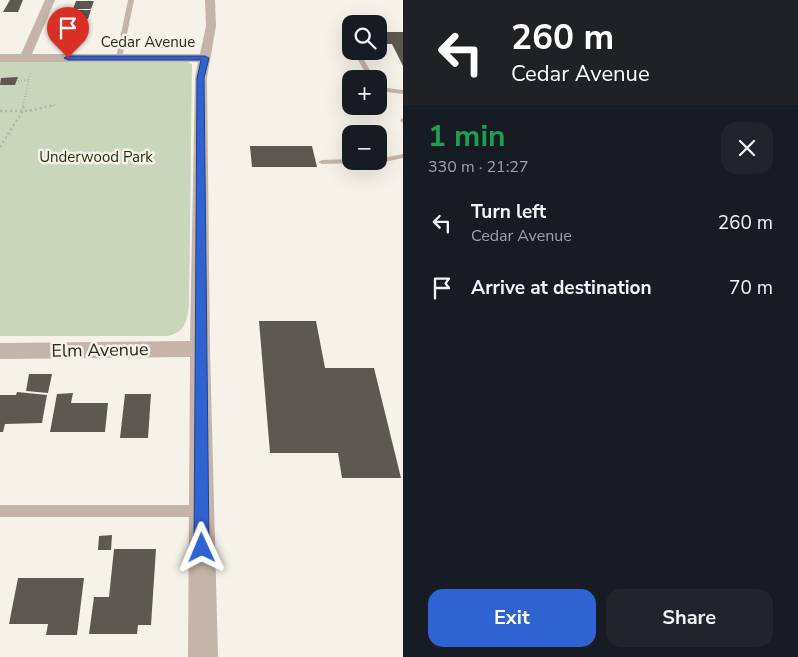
<!DOCTYPE html>
<html lang="en">
<head>
<meta charset="utf-8">
<style>
	:root { --surface:#171b24; --page:#20242c; --text:#f1f3f6; --muted:#9ea1a6; --accent:#3063d2 }
	body { margin:0; font-family:"Nunito Sans",sans-serif; background:var(--page); color:var(--text); height:100vh; display:flex; flex-direction:column; font-size:19px; white-space:nowrap }
	* { box-sizing:border-box; margin:0 }
	p { font-size:16px; color:var(--muted) }
	.icon { flex:none; width:28px; height:28px; fill:none; stroke:currentColor; stroke-width:2; stroke-linecap:round; stroke-linejoin:round }
	.map { position:relative; flex:1; overflow:hidden }
	.sheet { display:flex; flex-direction:column; background:var(--surface); width:395px }
	.sheet>* { flex:none }
	.top-card { background:#202124; color:#fff; overflow:hidden }
	.buttons { position:absolute; left:342px; top:15px; display:grid; gap:10px }
	.buttons a { display:grid; place-items:center; width:45px; height:45px; border-radius:10px; background:var(--surface); box-shadow:0 5px 20px #0002; font-size:25px }
	.pin { position:absolute; display:grid; place-items:center; width:42px; height:42px; color:#fff; margin:-51px -21px; border-radius:50% 50% 50% 0; rotate:-45deg; box-shadow:0 0 5px #0007 }
	.pin .icon { rotate:45deg }
	.me { position:absolute; width:55px; margin:-28px; rotate:359deg; stroke-linejoin:round; filter:drop-shadow(0 0 4px #0008) }
	.turn { display:flex; align-items:center; gap:18px; height:105px; padding:0 25px; font-size:22px }
	.turn .icon { width:65px; height:65px; stroke-width:2.5 }
	.turn b { display:block; font-size:35px; line-height:42px }
	.round { display:grid; place-items:center; flex:none; width:52px; height:52px; border-radius:15px; background:var(--page) }
	.overview { display:flex; align-items:center; justify-content:space-between; height:85px; padding:0 25px }
	h1 { font-size:30px; font-weight:700; line-height:38px; color:#1e9e55 }
	.action { display:flex; gap:10px; margin-top:auto; padding:10px 25px }
	.action a { flex:1; height:58px; border-radius:15px; background:var(--accent); color:#fff; font-size:20px; font-weight:700; line-height:58px; text-align:center }
	.action a+a { background:var(--page); color:var(--text) }
	ul { padding:0; list-style:none }
	li { display:flex; align-items:center; gap:15px; height:65px; padding:0 25px }
	li div { flex:1 }
	li b { display:block; font-size:19px }
	li em { font-style:normal }
	main { display:flex; flex:1; min-height:0 }
	.map>svg:first-child { display:block }
	.green { fill:#c9d6bc }
	.building { fill:#5e5852 }
	.lines { fill:none; stroke-linecap:round; stroke-linejoin:round }
	.path-far1 { stroke:#b5b2ab; stroke-width:2; stroke-dasharray:1 2; stroke-linecap:butt }
	.path { stroke:#b5b2ab; stroke-width:2.5; stroke-dasharray:2 3; stroke-linecap:butt }
	.lane { fill:#c5b4a9; fill-rule:evenodd }
	.street { fill:#c5b4a9; fill-rule:evenodd }
	.route { fill:#3063d2; stroke:#1f4088 }
	.labels { text-anchor:middle; dominant-baseline:central; stroke-width:5; stroke-linejoin:round; paint-order:stroke }
	.far-street-label { font-size:15px; fill:#2b2926; stroke:#f6f2e9 }
	.far-park-label { font-size:15px; fill:#1f3006; stroke:#f6f2e9 }
	.street-label { font-size:18px; fill:#2b2926; stroke:#f6f2e9 }
</style>
</head>
<body>
<main>
<div class="map">
<svg width="403" height="657" viewBox="0 0 403 657">
	<rect width="100%" height="100%" fill="#f6f2e9"/>
	<path class="green" d="M 0,60 L 185,61 L 192,64 L 189,305 C 187,322 184,334 166,336 L 0,336 Z"/>
	<g class="building">
		<polygon points="10,0 23,0 18,12 3,12"/>
		<polygon points="76,1 94,1 91,9 73,9"/>
		<polygon points="70,10 91,10 88,19 67,19"/>
		<polygon points="379,32 403,32 403,66 392,44 379,44"/>
		<polygon points="159,38 183,38 183,43 172,43 176,45 175,48 154,48 154,43 158,43"/>
		<polygon points="18,77 15,85 0,85 1,78"/>
		<polygon points="250,146 312,146 317,167 252,167"/>
		<polygon points="259,321 316,321 325,368 374,368 401,478 342,478 338,453 270,453"/>
		<polygon points="29,374 52,374 48,393 26,391"/>
		<polygon points="17,392 47,395 42,423 5,424 3,432 0,432 0,395 16,395"/>
		<polygon points="73,393 71,403 108,403 105,432 50,432 57,394"/>
		<polygon points="125,394 151,394 148,438 120,438"/>
		<polygon points="112,535 111,550 98,550 99,536"/>
		<polygon points="114,549 156,549 151,625 138,625 137,634 89,634 94,597 109,597"/>
		<polygon points="18,578 84,578 77,635 46,635 48,624 9,624"/>
	</g>
	<g class="lines">
		<g class="path-far1">
			<polyline points="18,81 29,80"/>
			<polyline points="23,106 31,71"/>
			<polyline points="52,106 55,105"/>
		</g>
		<g class="path">
			<polyline points="0,111 29,111 55,105"/>
			<polyline points="0,147 22,112 24,104"/>
		</g>
		<g class="lane">
			<polygon points="128,0 134,0 122,58 119,60 116,58"/>
			<polygon points="361,58 364,60 375,79 369,79 358,60"/>
			<polygon points="379,87 403,90 403,94 379,91"/>
			<polygon points="403,118 403,123 401,122 400,120"/>
			<polygon points="403,154 403,158 379,163 375,161 379,161 379,159"/>
			<polygon points="351,159 351,161 362,161 358,163 322,164 318,162 322,160"/>
			<polygon points="0,505 201,505 205,507 207,511 205,515 201,517 0,517"/>
		</g>
		<polygon class="street" points="45,0 55,0 32,54 200,54 206,26 205,0 215,0 216,26 207,78 210,349 218,657 188,657 190,357 0,359 0,343 190,341 195,78 198,62 0,62 0,54 21,54"/>
	</g>
	<polygon class="route" points="205,56 209,58 204,78 209,548 207,553 202,555 197,553 194,548 197,78 201,60 68,60 64,58 68,56"/>
	<g class="labels">
		<g class="far-street-label">
			<text x="148" y="42">Cedar Avenue</text>
		</g>
		<g class="far-park-label">
			<text x="96" y="157">Underwood Park</text>
		</g>
		<g class="street-label">
			<text transform="translate(100 350) rotate(-1)">Elm Avenue</text>
		</g>
	</g>
</svg>
<div class="buttons">
<a><svg class="icon" aria-label="search" viewBox="0 0 24 24"><circle cx="10" cy="10" r="6"/><path d="M15 15l6 6"/></svg></a>
<a>+</a>
<a>−</a>
</div>
<div class="pin" style="left:68px;top:58px;background:#d93025"><svg class="icon" aria-label="arrive" viewBox="0 0 24 24"><path d="M6 21V4h12l-3 4 3 4H6"/></svg></div>
<svg class="me" style="left:202px;top:548px" viewBox="-20 -20 40 40"><path d="M0-17L14 15 0 8-14 15z" fill="#3063d2" stroke="#fff" stroke-width="4"/></svg>
</div>
<section class="sheet">
<div class="top-card">
<div class="turn"><svg class="icon" aria-label="left" viewBox="0 0 24 24"><path d="M17 20v-9H6M10 6l-5 5 5 5"/></svg><div><b>260 m</b>Cedar Avenue</div></div>
</div>
<div class="overview"><div><h1>1 min</h1><p>330 m · 21:27</p></div><a class="round"><svg class="icon" aria-label="close" viewBox="0 0 24 24"><path d="M6 6l12 12M18 6L6 18"/></svg></a></div>
<ul>
<li><svg class="icon" aria-label="left" viewBox="0 0 24 24"><path d="M17 20v-9H6M10 6l-5 5 5 5"/></svg><div><b>Turn left</b><p>Cedar Avenue</p></div><em>260 m</em></li>
<li><svg class="icon" aria-label="arrive" viewBox="0 0 24 24"><path d="M6 21V4h12l-3 4 3 4H6"/></svg><div><b>Arrive at destination</b></div><em>70 m</em></li>
</ul>
<div class="action"><a>Exit</a><a>Share</a></div>
</section>
</main>
</body>
</html>
